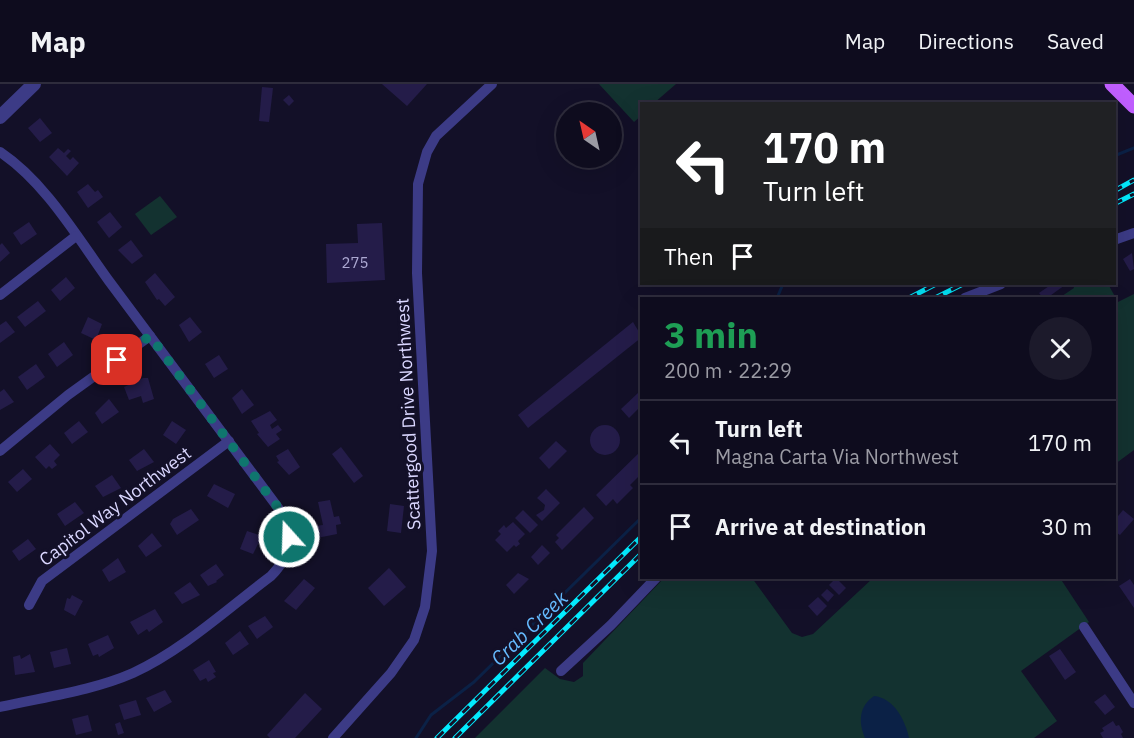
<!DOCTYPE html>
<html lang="en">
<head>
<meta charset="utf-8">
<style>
	:root { --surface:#0e0c1e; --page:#1c1a2b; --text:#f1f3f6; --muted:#9b9ba4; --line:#2e2c3c }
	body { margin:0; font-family:"IBM Plex Sans",sans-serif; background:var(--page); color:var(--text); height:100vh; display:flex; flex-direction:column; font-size:22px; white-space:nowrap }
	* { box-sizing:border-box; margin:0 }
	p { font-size:20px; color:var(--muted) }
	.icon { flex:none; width:33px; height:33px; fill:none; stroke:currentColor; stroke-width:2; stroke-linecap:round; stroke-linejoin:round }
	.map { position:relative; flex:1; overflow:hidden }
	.panel { position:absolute; left:640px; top:213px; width:476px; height:282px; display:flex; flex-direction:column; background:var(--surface); border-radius:0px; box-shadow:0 6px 24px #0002,0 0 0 2px var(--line) }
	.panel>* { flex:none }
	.top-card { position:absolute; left:640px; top:18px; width:476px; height:183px; border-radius:0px; box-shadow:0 6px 24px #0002,0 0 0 2px var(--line); background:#202124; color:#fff; overflow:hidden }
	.needle { width:39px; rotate:326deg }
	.fabs { position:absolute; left:556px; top:18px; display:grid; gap:12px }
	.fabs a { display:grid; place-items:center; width:66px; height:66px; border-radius:50%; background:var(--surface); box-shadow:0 6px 24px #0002,0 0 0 2px var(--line); font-size:30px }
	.pin { position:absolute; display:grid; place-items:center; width:51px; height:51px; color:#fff; margin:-26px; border-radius:12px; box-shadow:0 3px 9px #0006 }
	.me { position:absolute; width:66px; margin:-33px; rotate:340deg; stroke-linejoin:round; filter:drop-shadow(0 0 4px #0008) }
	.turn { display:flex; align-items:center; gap:21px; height:126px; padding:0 24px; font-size:27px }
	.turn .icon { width:78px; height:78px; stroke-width:2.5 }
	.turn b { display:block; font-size:42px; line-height:51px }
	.then { display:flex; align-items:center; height:57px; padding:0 24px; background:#0003; gap:12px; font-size:22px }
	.round { display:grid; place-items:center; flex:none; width:63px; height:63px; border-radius:32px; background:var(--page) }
	.head { display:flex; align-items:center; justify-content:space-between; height:102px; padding:0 24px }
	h1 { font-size:36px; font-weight:700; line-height:45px; color:#1e9e55 }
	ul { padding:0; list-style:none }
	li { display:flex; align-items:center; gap:18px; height:84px; padding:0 24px; border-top:2px solid var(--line) }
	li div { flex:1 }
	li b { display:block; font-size:22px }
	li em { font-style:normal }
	header { display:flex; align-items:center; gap:36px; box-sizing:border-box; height:84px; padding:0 30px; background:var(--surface); border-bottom:2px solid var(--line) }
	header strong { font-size:28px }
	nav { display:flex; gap:33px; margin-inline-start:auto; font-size:21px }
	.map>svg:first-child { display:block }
	.green { fill:#133230 }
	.water { fill:#0b2146 }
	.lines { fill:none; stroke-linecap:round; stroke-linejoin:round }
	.stream { stroke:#0b2146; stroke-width:3 }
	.building { fill:#241c49 }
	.minor { stroke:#3c3b86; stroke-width:10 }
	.tertiary { stroke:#3c3b86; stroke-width:14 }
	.primary { stroke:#bf5efe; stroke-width:15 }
	.rail-casing { stroke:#03eafe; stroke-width:5 }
	.rail { stroke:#131028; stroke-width:3; stroke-dasharray:9; stroke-linecap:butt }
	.route { stroke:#0f766e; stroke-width:10; stroke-dasharray:0 18 }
	.labels { text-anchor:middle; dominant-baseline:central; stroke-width:6; stroke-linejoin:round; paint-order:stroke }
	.number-label { font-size:15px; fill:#aca8d2 }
	.street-label { font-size:18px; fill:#dad7ff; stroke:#131028 }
	.water-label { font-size:20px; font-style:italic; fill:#65bafe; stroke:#131028 }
</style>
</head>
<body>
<header>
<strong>Map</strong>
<nav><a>Map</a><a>Directions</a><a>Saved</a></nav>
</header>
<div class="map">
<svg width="1134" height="654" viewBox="0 0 1134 654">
	<rect width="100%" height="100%" fill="#131028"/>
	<g class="green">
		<polygon points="599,0 676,0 654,19 642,20 642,31 634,38"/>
		<polygon points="160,112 177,133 151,151 135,130"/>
		<polygon points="1073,200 1108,200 1118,218 1134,210 1134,366 1115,380 1114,214 1059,214 1074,204"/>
		<polygon points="664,494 752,494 792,549 802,553 813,550 873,494 1060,494 1089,538 1021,587 1057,637 1034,654 475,654 545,584 560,595 574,598 583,592 583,579"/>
	</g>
	<path class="water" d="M 874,612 C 894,614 905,636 909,654 L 865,654 C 858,638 859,622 874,612 Z"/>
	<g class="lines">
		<g class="stream">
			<polyline points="1114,72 1134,64"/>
			<polyline points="777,214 783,200"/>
			<polyline points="416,654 431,631 474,598 642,433"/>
		</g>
	</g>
	<g class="building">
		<polygon points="382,0 427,0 407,22"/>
		<polygon points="262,3 273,4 269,38 259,37"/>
		<polygon points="289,11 294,17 289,22 283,16"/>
		<polygon points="40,34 52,49 40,58 28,44"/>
		<polygon points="58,64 64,69 68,65 71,67 66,72 70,76 73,73 79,79 67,92 49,73"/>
		<polygon points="88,100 95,108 98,106 103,113 88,124 77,108"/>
		<polygon points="110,128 122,143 109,154 97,138"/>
		<polygon points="29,138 37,150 21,161 13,149"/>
		<polygon points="382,139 385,196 327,199 326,160 358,159 357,140"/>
		<polygon points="131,156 143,172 132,180 118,166"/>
		<polygon points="2,159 10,169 0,178 0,161"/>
		<polygon points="1132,169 1134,185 1130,187 1123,175"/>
		<polygon points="155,189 175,213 165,222 159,215 157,216 145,198"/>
		<polygon points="66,193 75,204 60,217 51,206"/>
		<polygon points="1052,200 1065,201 1047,214 1043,214 1039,209"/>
		<polygon points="38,217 46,227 25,243 17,233"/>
		<polygon points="88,233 102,240 96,256 81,249"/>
		<polygon points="190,233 202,248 189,258 179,241"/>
		<polygon points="6,237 15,248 0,259 0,241"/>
		<polygon points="633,238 642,253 528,344 518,331"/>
		<polygon points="64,258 73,271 57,283 48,270"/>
		<polygon points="219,271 228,285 214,294 205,280"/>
		<polygon points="36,280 45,293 27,306 18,293"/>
		<polygon points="143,294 148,294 154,315 143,319 141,312 129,316 124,303"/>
		<polygon points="4,305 14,318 0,326 0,308"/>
		<polygon points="242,305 254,321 242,330 232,314"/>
		<polygon points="639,308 642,311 642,321 629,334 621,325"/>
		<polygon points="109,315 119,328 102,340 95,329"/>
		<polygon points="270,327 277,336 270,341 272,345 278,341 282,346 276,350 280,355 268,363 257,350 259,349 251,337"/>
		<polygon points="79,337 88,348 72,360 64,349"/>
		<polygon points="172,337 186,346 176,360 163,351"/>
		<circle cx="605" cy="356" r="15"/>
		<polygon points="556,357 567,367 549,385 539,374"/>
		<polygon points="50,360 60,371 54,377 57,381 52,385 49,382 46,385 35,373"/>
		<polygon points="341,363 363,392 354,399 332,370"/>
		<polygon points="144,365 154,378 137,387 129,376"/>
		<polygon points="288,365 300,383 289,391 277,378 279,377 276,372"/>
		<polygon points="642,366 642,389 630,401 633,404 617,420 613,415 606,422 596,411"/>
		<polygon points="23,385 32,395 17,408 8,398"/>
		<polygon points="112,391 121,404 103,413 95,402"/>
		<polygon points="214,400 235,410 228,424 207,412"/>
		<polygon points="546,405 560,419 542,437 536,431 544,426 545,421 537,414"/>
		<polygon points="330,416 334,433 339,432 341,440 336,441 337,450 317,454 315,442 323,441 318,418"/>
		<polygon points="75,418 84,429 65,442 57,430"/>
		<polygon points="390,420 404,422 401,449 387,447"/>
		<polygon points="584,423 594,434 562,466 555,458 559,454 556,451"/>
		<polygon points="191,425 199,436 177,451 170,440 173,435"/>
		<polygon points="523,426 538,441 530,449 515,434"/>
		<polygon points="1123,426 1134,435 1120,451 1114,447 1114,437"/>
		<polygon points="513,438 525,450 518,457 520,460 516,463 514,461 507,468 495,456 501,450 498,447 504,441 506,444"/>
		<polygon points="247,447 262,452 253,470 240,465"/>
		<polygon points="152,449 162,462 146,473 138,462"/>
		<polygon points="28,455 36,465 19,477 12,467"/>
		<polygon points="542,461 550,469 538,481 531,473"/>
		<polygon points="118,474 126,488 109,498 102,486"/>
		<polygon points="216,480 224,491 216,497 217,498 208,502 200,491"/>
		<polygon points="389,484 406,503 384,522 368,504"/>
		<polygon points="518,489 529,495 514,510 506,501"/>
		<polygon points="836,494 846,504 839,511 829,501"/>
		<polygon points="304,495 315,504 296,526 284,517"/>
		<polygon points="1130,495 1134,501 1134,524 1119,502"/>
		<polygon points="190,498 200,511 182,520 174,509"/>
		<polygon points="827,505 834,511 828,518 821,511"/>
		<polygon points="72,511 83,517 75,532 64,526 67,514 70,515"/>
		<polygon points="818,513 827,522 817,532 808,522"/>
		<polygon points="155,525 163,538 149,548 147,545 138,551 130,538"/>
		<polygon points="265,532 273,543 257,555 248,542"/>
		<polygon points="240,547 249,560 233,571 225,559"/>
		<polygon points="108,551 114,564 99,573 98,570 93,572 88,560"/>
		<polygon points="67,564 71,580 54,584 50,568"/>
		<polygon points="1060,565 1076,588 1065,596 1049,572"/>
		<polygon points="30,570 35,588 15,591 13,573 20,571 21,575"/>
		<polygon points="209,576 216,588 213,589 216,593 208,598 206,594 200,597 193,586"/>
		<polygon points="165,606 172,618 154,628 146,614"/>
		<polygon points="305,609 322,625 295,654 270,654 267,651"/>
		<polygon points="1105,610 1115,623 1105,631 1094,618"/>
		<polygon points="136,616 141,631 124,636 119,621"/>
		<polygon points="88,631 92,647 76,651 72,635"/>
		<polygon points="1113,637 1116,642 1119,641 1123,648 1121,650 1123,654 1103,654 1100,649 1104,647 1102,644"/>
		<polygon points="120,638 124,649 118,651 115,640"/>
	</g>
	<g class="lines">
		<g class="minor">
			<path d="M 0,68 C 46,99 77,153 109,197 C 166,273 222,349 279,425 C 292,450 292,471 271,492 C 227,525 183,566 133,589 C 92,607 43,613 0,623"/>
			<polyline points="1114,156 1134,149"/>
			<polyline points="0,211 76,152"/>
			<polyline points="965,214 1001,200"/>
			<polyline points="0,367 68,311 150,252"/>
			<polyline points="29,521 42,497 229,357"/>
			<polyline points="1084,543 1134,619"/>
			<polyline points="561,587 611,541 656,494"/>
			<polyline points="333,654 391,589 414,556 425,523 432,467 417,189 418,100 427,68 436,52 492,0"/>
		</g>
		<polyline class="tertiary" points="0,33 34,0"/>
		<polyline class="primary" points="1112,0 1134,22"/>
		<defs>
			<g id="rail">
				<polyline points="1114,107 1134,96"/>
				<polyline points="1114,120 1134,110"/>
				<polyline points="909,214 936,200"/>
				<polyline points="935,214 963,200"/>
				<polyline points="437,654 642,452"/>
				<polyline points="455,654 642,469"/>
			</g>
		</defs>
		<use href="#rail" class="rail-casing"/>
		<use href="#rail" class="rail"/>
	</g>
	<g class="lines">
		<polyline class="route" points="117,276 150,252 279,425 286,440 289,453"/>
	</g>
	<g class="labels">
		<g class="number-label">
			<text x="355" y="178">275</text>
		</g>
		<g class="street-label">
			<text transform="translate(408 330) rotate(-93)">Scattergood Drive Northwest</text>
			<text transform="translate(115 422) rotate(-37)">Capitol Way Northwest</text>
		</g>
		<g class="water-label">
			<text transform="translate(529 544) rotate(-44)">Crab Creek</text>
		</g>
	</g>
</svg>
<div class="fabs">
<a><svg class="needle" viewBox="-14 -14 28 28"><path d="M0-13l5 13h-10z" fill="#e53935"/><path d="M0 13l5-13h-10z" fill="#9b9ba4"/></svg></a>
</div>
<div class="pin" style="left:117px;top:276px;background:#d93025"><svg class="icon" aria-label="arrive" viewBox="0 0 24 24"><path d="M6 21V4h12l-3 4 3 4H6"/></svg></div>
<svg class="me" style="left:289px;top:453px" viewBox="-20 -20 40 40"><circle r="17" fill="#0f766e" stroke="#fff" stroke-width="3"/><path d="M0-11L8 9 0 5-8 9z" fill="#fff"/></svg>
<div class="top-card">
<div class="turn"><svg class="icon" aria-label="left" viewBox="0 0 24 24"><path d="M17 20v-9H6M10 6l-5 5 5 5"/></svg><div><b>170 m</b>Turn left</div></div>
<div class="then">Then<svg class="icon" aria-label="arrive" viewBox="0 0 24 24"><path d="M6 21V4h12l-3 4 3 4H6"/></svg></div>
</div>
<section class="panel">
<div class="head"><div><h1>3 min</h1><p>200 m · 22:29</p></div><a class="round"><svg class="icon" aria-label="close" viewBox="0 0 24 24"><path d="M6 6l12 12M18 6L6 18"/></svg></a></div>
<ul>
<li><svg class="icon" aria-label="left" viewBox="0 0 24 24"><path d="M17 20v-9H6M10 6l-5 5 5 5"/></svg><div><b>Turn left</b><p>Magna Carta Via Northwest</p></div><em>170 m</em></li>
<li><svg class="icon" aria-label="arrive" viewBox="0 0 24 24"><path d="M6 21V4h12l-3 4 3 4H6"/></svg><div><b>Arrive at destination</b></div><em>30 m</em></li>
</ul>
</section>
</div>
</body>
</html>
